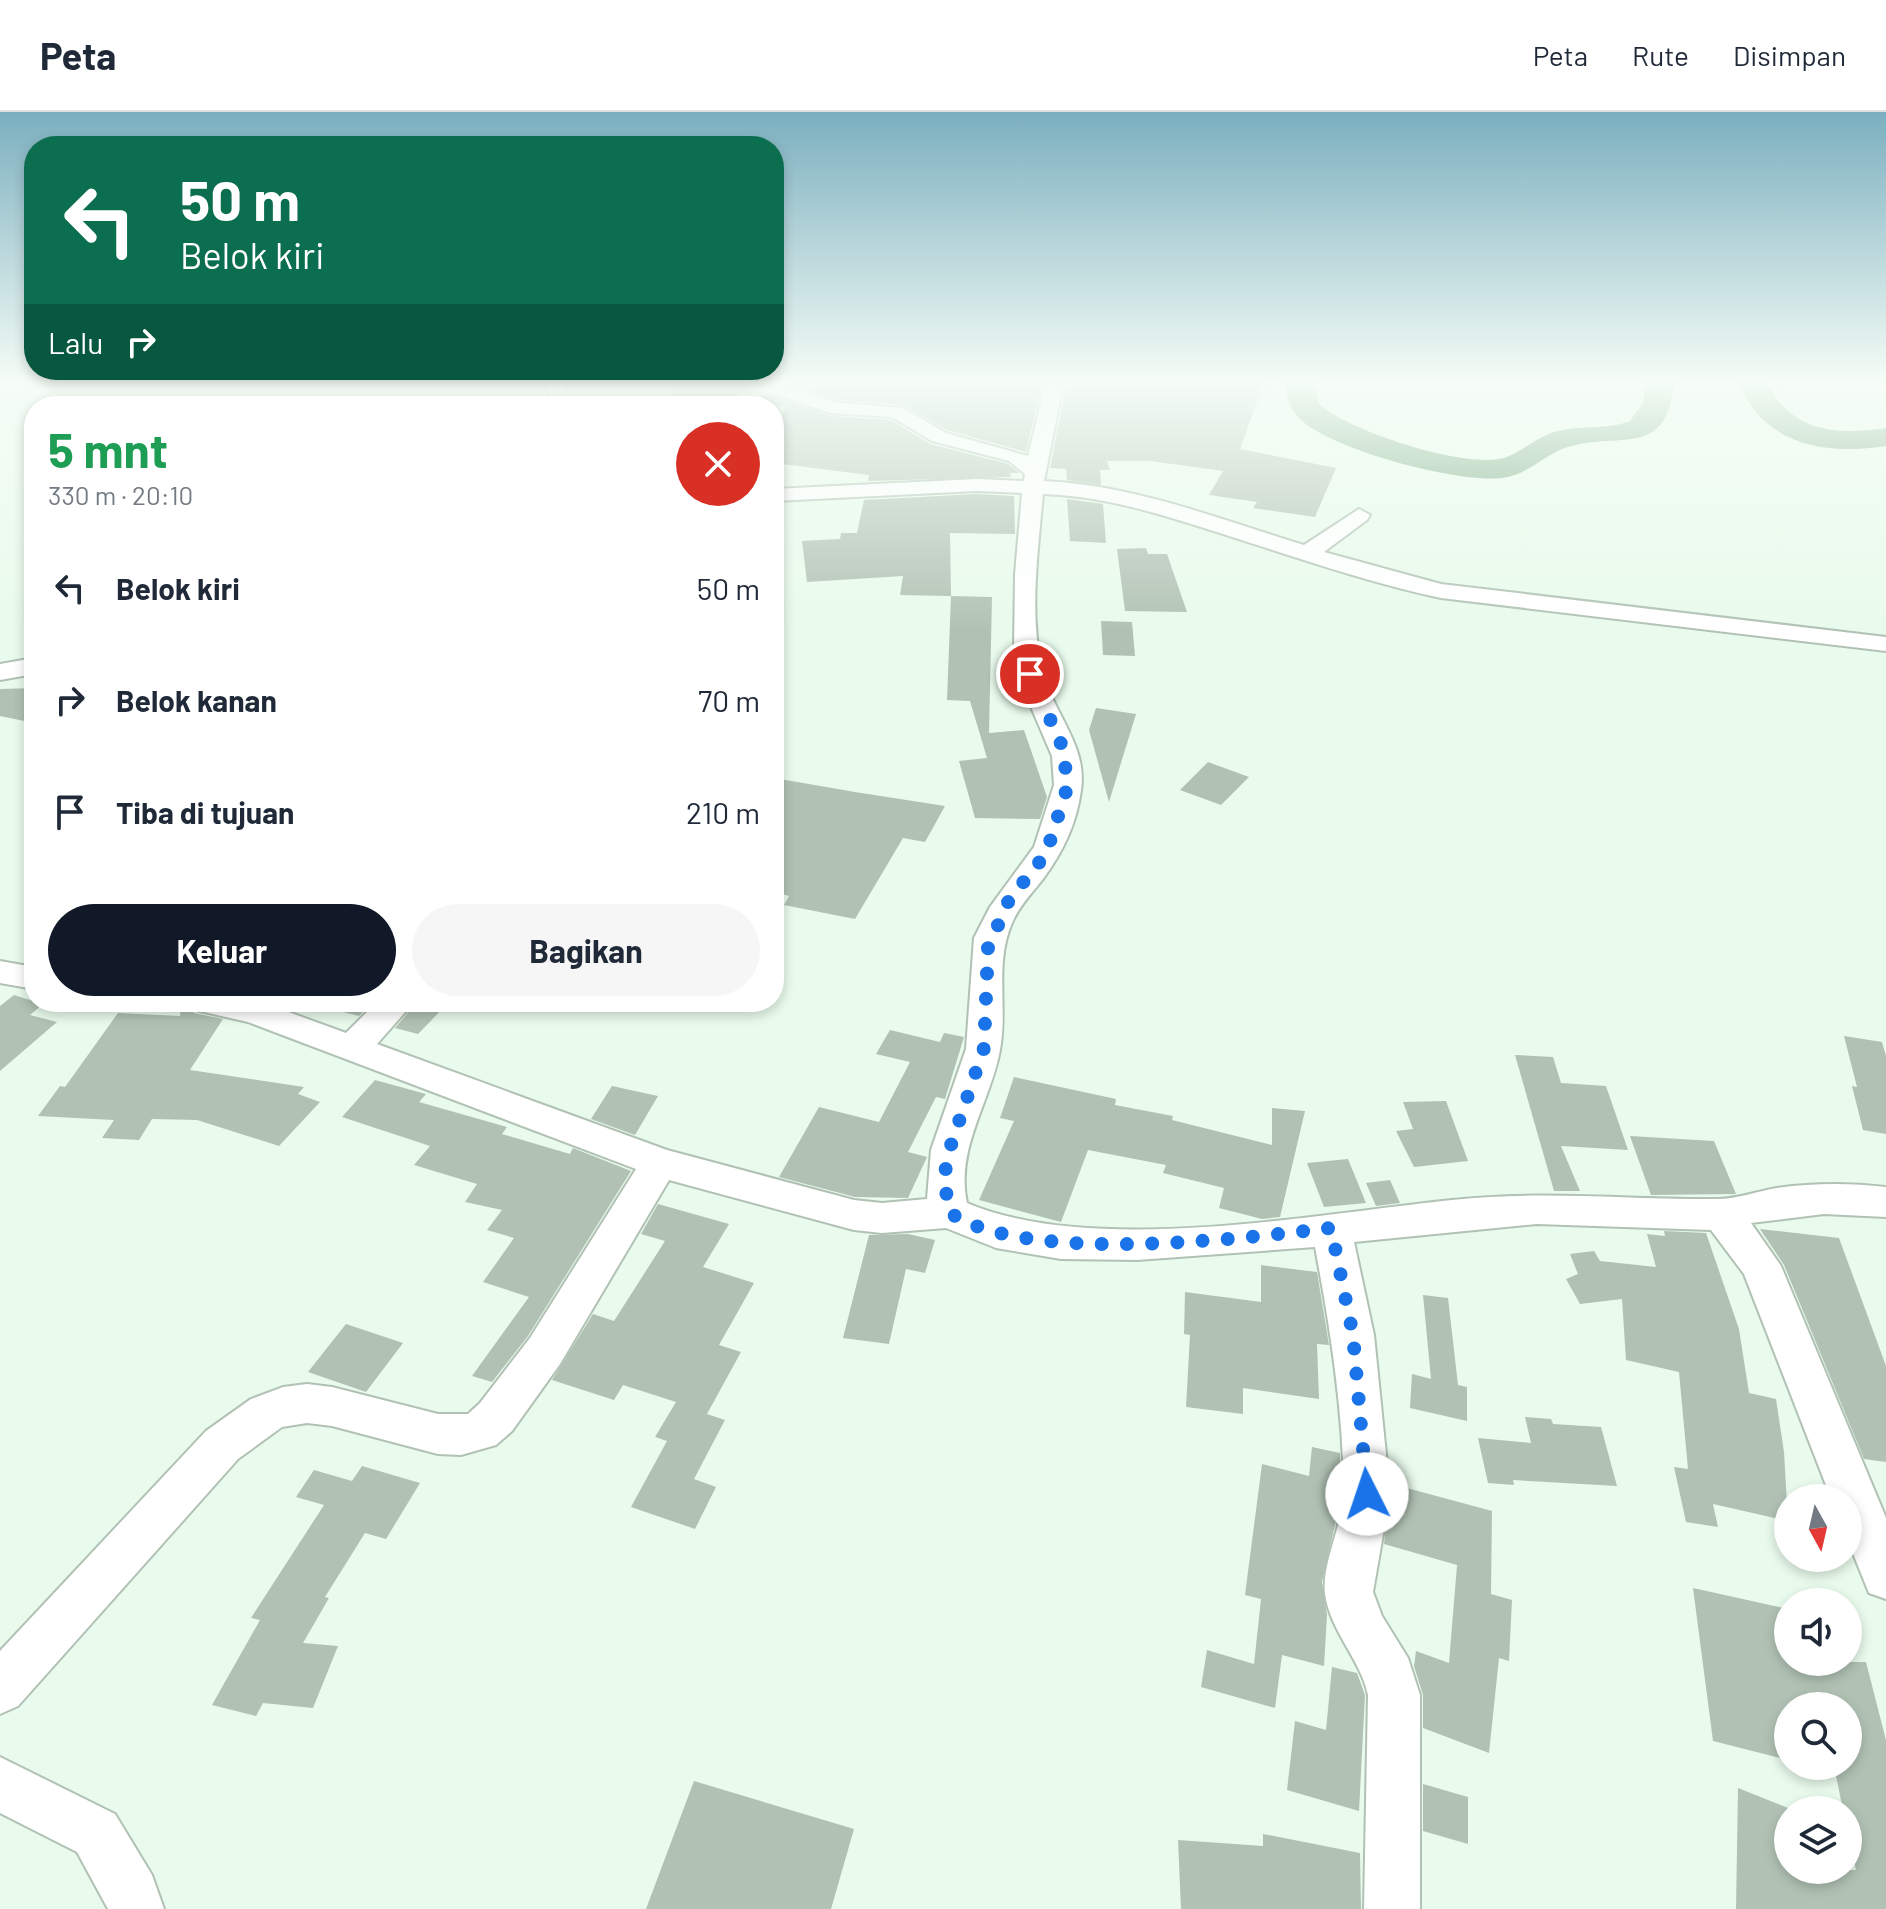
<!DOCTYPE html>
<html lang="id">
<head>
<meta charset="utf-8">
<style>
	:root { --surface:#fff; --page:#f6f6f7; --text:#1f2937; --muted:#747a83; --line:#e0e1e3; --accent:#111827 }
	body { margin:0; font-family:Barlow,sans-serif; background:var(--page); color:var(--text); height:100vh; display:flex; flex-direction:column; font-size:30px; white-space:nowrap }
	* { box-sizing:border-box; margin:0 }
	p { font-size:26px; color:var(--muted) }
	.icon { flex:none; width:44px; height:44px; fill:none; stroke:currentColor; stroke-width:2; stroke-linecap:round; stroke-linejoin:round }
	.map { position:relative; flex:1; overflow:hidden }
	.details { position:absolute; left:24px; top:284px; width:760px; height:616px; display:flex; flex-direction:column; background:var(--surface); border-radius:32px; box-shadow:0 4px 12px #0003 }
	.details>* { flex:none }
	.top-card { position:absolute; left:24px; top:24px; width:760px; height:244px; border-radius:32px; box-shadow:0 4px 12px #0003; background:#0b6e4f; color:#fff; overflow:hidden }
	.needle { width:52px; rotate:172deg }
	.fabs { position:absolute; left:1774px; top:1372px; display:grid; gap:16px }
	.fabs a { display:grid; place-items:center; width:88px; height:88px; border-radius:50%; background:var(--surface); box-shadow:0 4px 12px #0003; font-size:40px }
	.pin { position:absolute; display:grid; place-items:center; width:68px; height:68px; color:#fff; margin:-34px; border:4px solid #fff; border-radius:50%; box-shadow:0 2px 8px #0007 }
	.me { position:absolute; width:88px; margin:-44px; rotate:356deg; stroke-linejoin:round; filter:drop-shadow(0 0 6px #0008) }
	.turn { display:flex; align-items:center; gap:28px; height:168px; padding:0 24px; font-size:36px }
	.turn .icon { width:104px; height:104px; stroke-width:2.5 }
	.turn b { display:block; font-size:56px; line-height:68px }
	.then { display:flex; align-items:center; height:76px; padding:0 24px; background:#0003; gap:16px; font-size:30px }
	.round { display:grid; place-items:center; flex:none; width:84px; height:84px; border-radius:42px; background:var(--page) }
	.headline { display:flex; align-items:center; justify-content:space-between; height:136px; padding:0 24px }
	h1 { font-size:48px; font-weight:700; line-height:60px; color:#1e9e55 }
	.button { display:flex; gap:16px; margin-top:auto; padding:16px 24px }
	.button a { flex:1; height:92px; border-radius:48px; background:var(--accent); color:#fff; font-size:32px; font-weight:700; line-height:92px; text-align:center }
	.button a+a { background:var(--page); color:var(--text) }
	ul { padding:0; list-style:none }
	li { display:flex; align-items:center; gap:24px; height:112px; padding:0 24px }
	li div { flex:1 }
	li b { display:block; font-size:30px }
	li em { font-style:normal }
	header { display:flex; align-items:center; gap:48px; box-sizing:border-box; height:112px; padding:0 40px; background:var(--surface); border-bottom:2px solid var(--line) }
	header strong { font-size:38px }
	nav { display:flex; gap:44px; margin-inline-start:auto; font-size:28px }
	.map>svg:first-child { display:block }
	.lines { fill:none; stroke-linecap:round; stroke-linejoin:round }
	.river { fill:#79a882; fill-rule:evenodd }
	.building { fill:#b1c2b4 }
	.minor-casing { stroke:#b1c2b4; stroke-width:4 }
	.minor { fill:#fff; fill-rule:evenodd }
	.route { stroke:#1a73e8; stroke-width:14; stroke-dasharray:0 25.2 }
</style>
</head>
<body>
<header>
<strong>Peta</strong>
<nav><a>Peta</a><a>Rute</a><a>Disimpan</a></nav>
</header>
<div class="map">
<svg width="1886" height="1797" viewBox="0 0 1886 1797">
	<rect width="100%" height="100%" fill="#e9fbec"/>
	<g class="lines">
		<g class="river">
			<path d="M 1285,268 L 1313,268 L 1319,292 C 1349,319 1464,357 1504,346 C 1523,340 1537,324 1558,319 C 1582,313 1608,318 1630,309 L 1643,291 L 1646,268 L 1674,268 C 1668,348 1622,319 1568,335 C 1544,342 1529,363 1502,366 C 1457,371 1332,338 1300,307 C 1289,296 1285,282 1285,268 Z"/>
			<path d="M 1737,268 L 1765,268 C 1791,319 1832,324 1886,316 L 1886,334 C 1821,344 1763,332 1737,268 Z"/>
		</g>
	</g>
	<g class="building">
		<polygon points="693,268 723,268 742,277 716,294 653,294"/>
		<polygon points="774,268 1265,268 1240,337 1336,356 1315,405 1253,396 1257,390 1209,383 1223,359 1150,349 1107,349 1110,358 1100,358 1101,373 1067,368 1066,357 1050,356 1065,279 1054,270 1041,277 1026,340 947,318 903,293 834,287"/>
		<polygon points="769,283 830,304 891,308 930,332 1008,352 1019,361 1010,361 1011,365 868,369 869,363 774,351 781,326 775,326 786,294 749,294"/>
		<polygon points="977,382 1014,384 1015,422 950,421 951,484 900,483 903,464 807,470 802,429 840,427 841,421 857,421 864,388"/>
		<polygon points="1067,387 1103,392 1106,431 1070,429"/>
		<polygon points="1146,436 1148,442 1167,442 1187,500 1125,499 1117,437"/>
		<polygon points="951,484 992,485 989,621 1024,618 1047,685 1040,707 975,706 959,649 987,646 970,589 947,588"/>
		<polygon points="1101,509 1132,510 1135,544 1103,543"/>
		<polygon points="34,576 34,611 0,604 0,577"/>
		<polygon points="1096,596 1136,602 1109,690 1089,618"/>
		<polygon points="1208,650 1249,665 1221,693 1180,678"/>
		<polygon points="774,666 855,680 945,694 925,730 903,726 855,807 784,793 789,784 774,780"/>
		<polygon points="14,883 43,892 30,903 57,910 0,959 0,894"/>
		<polygon points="181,890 187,890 194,901 223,907 190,958 304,975 298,982 320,990 279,1034 197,1008 152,1007 139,1028 102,1026 114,1008 38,1004 60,974 65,975 118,901 180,904"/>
		<polygon points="336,890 373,890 359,904 335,898"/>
		<polygon points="417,890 449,890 418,922 395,916"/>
		<polygon points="890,918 940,930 944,921 964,925 945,987 936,985 908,1040 927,1045 908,1086 855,1085 779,1065 819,995 879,1010 910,950 876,942"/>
		<polygon points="1844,924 1882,930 1886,944 1886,1022 1863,1018 1852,974 1857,975"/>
		<polygon points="1515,943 1553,945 1561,971 1606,974 1628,1038 1561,1034 1580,1079 1554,1079"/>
		<polygon points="1014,965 1116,987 1115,993 1173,1004 1172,1008 1272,1033 1272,996 1305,999 1280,1105 1262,1107 1219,1096 1224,1076 1163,1061 1166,1053 1088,1038 1061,1110 979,1088 1014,1009 1000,1006"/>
		<polygon points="375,968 426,982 419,990 507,1015 502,1022 570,1042 573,1036 631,1059 528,1224 492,1270 472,1264 529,1185 483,1170 514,1126 487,1118 502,1098 465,1090 477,1072 414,1053 430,1034 342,1005"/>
		<polygon points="612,974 658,984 635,1023 591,1007"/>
		<polygon points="1446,989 1468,1049 1414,1055 1396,1019 1413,1017 1403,990"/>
		<polygon points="1630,1024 1714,1029 1736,1082 1651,1083"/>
		<polygon points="1348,1047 1366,1091 1324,1095 1307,1051"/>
		<polygon points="1390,1068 1400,1091 1376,1094 1366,1071"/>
		<polygon points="658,1092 729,1112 703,1155 754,1171 719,1233 741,1240 707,1302 725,1308 694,1367 716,1375 695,1417 631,1395 667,1329 655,1325 676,1290 623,1273 614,1288 552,1268 593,1202 614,1209 665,1129 641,1122"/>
		<polygon points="1760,1117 1839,1126 1886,1254 1886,1350 1864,1347 1784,1153"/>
		<polygon points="1664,1119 1706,1121 1739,1217 1749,1281 1776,1287 1784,1340 1788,1409 1713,1392 1718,1415 1686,1410 1674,1355 1688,1357 1679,1260 1626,1248 1622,1187 1580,1192 1566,1167 1578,1162 1570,1142 1594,1139 1600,1149 1656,1155 1647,1122 1665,1124"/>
		<polygon points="908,1122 935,1128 925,1161 906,1157 889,1232 843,1226 869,1123"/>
		<polygon points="1261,1153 1317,1160 1329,1233 1317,1232 1319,1287 1243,1276 1243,1302 1186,1295 1190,1223 1184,1222 1185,1180 1261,1190"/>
		<polygon points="1423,1183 1448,1186 1458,1273 1467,1275 1467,1309 1410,1296 1412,1262 1431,1267"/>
		<polygon points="346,1212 403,1231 366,1280 308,1260"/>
		<polygon points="1525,1305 1551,1307 1553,1312 1601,1315 1617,1374 1513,1368 1514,1373 1488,1371 1478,1326 1531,1331"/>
		<polygon points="1312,1335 1340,1341 1340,1391 1322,1470 1327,1503 1324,1554 1282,1543 1275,1596 1201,1575 1207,1538 1254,1552 1261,1487 1245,1483 1262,1352 1309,1364"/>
		<polygon points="362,1354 420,1371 386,1427 365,1421 325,1485 329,1486 303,1531 338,1534 313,1596 263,1591 256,1604 212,1593 260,1508 251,1506 324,1393 296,1385 314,1358 352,1369"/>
		<polygon points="1392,1372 1492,1399 1491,1482 1512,1488 1509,1549 1499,1546 1489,1641 1423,1616 1423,1583 1414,1554 1416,1539 1449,1551 1457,1453 1384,1432"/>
		<polygon points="1693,1476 1788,1497 1788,1550 1866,1550 1886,1628 1886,1797 1736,1797 1738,1676 1788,1696 1788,1758 1856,1758 1848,1722 1848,1698 1843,1698 1834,1654 1848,1654 1848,1594 1788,1594 1788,1648 1713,1629"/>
		<polygon points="1332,1555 1357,1561 1365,1583 1359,1699 1287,1678 1295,1609 1326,1618"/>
		<polygon points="694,1669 854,1717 831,1797 646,1797"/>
		<polygon points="1423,1672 1468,1685 1468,1732 1423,1719"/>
		<polygon points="1263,1722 1360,1741 1361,1797 1181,1797 1178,1728 1263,1734"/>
	</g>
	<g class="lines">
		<defs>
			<g id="minor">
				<polygon points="549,268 567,268 565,278 572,294 554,294 547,278"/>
				<path d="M 726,268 L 768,269 L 833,290 L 903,296 L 946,321 L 1028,344 L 1044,278 L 1053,273 L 1062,278 L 1044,369 C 1134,373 1219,407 1304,433 L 1359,397 L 1370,403 L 1367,408 L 1324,440 L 1441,472 L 1886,525 L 1886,539 L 1441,486 C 1367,470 1295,445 1223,422 C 1163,403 1106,384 1043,382 C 1038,438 1029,502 1042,558 C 1052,600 1088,633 1081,678 C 1077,711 1063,740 1043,767 C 1032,781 1019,794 1012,811 C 994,852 1008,896 1000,938 C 991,989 955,1037 967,1091 C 1095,1145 1314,1102 1452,1088 C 1541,1078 1628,1088 1718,1087 C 1737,1087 1758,1079 1777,1076 C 1813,1071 1850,1071 1886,1075 L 1886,1105 L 1824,1102 L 1751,1111 L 1781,1154 L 1886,1406 L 1886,1487 L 1869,1481 L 1848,1429 L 1848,1386 L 1831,1386 L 1744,1162 L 1711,1118 L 1537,1112 L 1354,1130 L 1374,1223 L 1390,1382 L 1373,1480 L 1382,1504 L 1408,1546 L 1420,1583 L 1420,1797 L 1364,1797 L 1368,1583 C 1361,1548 1330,1519 1325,1482 C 1321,1452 1344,1410 1344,1379 C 1343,1297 1330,1215 1315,1135 L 1137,1148 L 1061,1147 L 996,1136 L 946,1116 L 882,1121 L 854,1118 L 669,1068 L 560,1252 L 512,1319 L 496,1333 L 461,1343 L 438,1342 L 332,1314 L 307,1311 L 282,1315 L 238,1347 L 18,1594 L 0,1602 L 0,1539 L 206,1319 L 251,1287 L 283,1275 L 307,1272 L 332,1275 L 438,1302 L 468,1302 L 480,1291 L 530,1226 L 636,1057 L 248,910 L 195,898 L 190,890 L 261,890 L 346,921 L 377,890 L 414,890 L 377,932 L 667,1038 L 854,1088 L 882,1091 L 927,1087 L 931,1038 L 966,937 L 974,826 L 990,795 L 1034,735 L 1054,673 L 1052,644 L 1022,574 L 1014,537 L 1015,462 L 1022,381 L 977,379 L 774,389 L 774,377 L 977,367 L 1024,369 L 1025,362 L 1009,349 L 932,329 L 892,305 L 830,301 L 769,280 L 742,294 L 719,294 L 749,276 Z"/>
				<polygon points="34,546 34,562 0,568 0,552"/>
				<polygon points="0,849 34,855 34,877 0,871"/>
				<polygon points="0,1645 115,1702 152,1763 164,1797 108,1797 77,1740 0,1701"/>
			</g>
		</defs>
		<use href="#minor" class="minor-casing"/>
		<use href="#minor" class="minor"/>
	</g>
	<linearGradient id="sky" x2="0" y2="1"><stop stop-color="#7bafbf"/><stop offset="0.52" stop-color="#f5fdf6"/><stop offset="1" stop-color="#f5fdf6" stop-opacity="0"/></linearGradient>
	<rect width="1886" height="519" fill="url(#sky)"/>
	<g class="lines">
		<path class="route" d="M 1030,562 L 1062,634 L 1068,673 L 1046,742 L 1009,788 L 988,836 L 984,936 L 950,1036 L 944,1065 L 949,1100 C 1023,1153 1239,1127 1331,1116 L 1353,1223 L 1367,1382"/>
	</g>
</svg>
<div class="fabs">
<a><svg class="needle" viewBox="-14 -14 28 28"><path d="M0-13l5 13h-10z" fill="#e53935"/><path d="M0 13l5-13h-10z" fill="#747a83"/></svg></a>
<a><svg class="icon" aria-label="sound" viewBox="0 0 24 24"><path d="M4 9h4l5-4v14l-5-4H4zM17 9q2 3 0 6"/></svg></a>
<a><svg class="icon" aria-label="search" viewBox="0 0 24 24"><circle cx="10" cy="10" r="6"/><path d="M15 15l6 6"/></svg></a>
<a><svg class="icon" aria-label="layers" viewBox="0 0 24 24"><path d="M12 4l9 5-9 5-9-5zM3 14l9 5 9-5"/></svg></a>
</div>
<div class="pin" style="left:1030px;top:562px;background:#d93025"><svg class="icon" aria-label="arrive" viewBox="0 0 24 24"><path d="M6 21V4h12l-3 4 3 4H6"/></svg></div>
<svg class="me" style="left:1367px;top:1382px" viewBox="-20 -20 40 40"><circle r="19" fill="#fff"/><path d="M0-13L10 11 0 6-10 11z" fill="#1a73e8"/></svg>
<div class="top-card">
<div class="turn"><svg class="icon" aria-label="left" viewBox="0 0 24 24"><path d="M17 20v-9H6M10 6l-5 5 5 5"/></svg><div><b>50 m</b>Belok kiri</div></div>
<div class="then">Lalu<svg class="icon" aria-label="right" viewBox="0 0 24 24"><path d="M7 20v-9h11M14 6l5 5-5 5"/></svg></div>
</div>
<section class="details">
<div class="headline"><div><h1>5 mnt</h1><p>330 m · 20:10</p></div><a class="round" style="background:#d93025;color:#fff"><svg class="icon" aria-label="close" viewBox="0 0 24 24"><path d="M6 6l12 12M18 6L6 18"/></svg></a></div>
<ul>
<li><svg class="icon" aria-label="left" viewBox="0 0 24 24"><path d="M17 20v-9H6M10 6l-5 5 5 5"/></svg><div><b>Belok kiri</b></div><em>50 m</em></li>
<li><svg class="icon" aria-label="right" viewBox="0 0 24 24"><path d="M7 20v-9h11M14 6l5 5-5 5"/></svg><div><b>Belok kanan</b></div><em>70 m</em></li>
<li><svg class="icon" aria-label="arrive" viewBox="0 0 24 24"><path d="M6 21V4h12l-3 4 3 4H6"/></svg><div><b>Tiba di tujuan</b></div><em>210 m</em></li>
</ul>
<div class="button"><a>Keluar</a><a>Bagikan</a></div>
</section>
</div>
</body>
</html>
